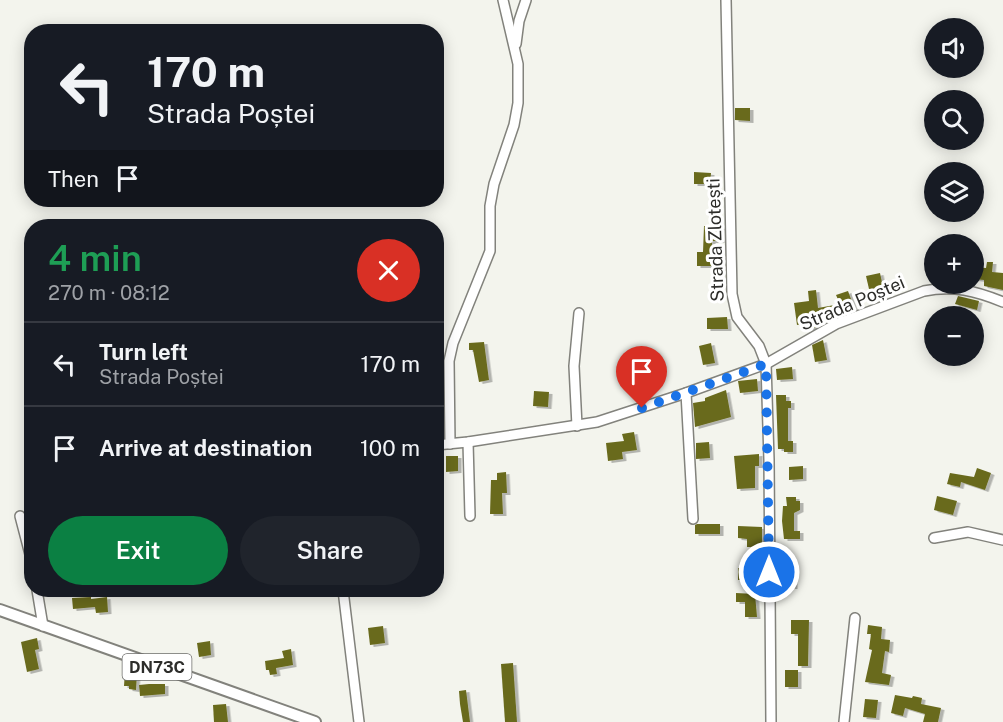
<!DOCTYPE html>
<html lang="en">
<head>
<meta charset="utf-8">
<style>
	:root { --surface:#171b24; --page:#20242c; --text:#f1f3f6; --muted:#9ea1a6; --line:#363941; --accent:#0b8043 }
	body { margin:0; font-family:"Public Sans",sans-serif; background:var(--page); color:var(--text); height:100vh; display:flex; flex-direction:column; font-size:22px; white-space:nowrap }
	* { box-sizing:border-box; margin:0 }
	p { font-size:20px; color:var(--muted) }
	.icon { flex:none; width:33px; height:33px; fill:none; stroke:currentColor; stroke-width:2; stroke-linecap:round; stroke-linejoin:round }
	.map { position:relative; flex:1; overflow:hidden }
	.details { position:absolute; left:24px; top:219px; width:420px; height:378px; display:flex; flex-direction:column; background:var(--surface); border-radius:24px; box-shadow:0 3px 15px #0003 }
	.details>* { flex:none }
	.banner { position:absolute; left:24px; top:24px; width:420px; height:183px; border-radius:24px; box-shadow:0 3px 15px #0003; background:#171b24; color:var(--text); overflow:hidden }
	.buttons { position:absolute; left:924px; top:18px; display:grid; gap:12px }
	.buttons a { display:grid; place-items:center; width:60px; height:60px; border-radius:50%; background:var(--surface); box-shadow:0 3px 15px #0003; font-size:30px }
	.pin { position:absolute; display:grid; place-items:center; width:51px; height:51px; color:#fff; margin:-62px -26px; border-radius:50% 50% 50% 0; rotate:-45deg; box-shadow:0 0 6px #0007 }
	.pin .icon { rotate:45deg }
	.me { position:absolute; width:66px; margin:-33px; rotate:0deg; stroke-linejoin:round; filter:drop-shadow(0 0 4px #0008) }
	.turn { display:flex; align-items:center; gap:21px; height:126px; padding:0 24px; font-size:27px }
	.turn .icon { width:78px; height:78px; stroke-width:2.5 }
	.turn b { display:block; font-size:42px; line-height:51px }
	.then { display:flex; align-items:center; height:57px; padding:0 24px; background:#0003; gap:12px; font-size:22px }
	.round { display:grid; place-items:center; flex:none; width:63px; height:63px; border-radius:32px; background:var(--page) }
	.headline { display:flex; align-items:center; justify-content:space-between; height:102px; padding:0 24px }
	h1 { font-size:36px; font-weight:600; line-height:45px; color:#1e9e55 }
	.button { display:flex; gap:12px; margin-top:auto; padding:12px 24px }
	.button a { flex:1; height:69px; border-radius:36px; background:var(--accent); color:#fff; font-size:24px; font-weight:600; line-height:69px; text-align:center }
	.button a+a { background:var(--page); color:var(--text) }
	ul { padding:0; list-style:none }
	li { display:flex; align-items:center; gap:18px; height:84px; padding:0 24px; border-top:2px solid var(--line) }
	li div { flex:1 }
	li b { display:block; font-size:22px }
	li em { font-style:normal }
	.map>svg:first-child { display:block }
	.building { fill:#696a1d; filter:url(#shadow) }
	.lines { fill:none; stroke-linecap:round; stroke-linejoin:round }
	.minor-casing { stroke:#82827c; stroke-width:12 }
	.major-casing { stroke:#82827c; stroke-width:14 }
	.minor { stroke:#fff; stroke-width:9 }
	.major { stroke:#fff; stroke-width:10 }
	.route { stroke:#1a73e8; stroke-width:10; stroke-dasharray:0 18 }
	.labels { text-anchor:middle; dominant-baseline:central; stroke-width:6; stroke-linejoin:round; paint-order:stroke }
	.shield { fill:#fff; stroke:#6c6c6a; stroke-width:1.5 }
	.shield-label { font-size:16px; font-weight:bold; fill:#2d2d2a }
	.street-label { font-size:18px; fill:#2d2d2a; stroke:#fff }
</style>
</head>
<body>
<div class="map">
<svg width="1003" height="722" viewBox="0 0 1003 722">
	<defs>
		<filter id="shadow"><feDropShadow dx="3.5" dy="2" stdDeviation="0" flood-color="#0004"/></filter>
	</defs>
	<rect width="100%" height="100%" fill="#f3f4ed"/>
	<g class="building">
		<polygon points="735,108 750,108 750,121 735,120"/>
		<polygon points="694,172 711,173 710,184 694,184"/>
		<polygon points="704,226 721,227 721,241 712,241 712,266 697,266 697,252 703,252"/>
		<polygon points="987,262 993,262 992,272 1003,273 1003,290 984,286 984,280 974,279 975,267 986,268"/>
		<polygon points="880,273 883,287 869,289 866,276"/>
		<polygon points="816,290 818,308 840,304 836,295 848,291 855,310 834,318 821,320 822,324 817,327 809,329 808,323 797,325 794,303 809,301 808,291"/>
		<polygon points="958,296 979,301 977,310 955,304"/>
		<polygon points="727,317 728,329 707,329 707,318"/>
		<polygon points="823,340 827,360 815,362 812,345"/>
		<polygon points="484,342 489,380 479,382 473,350 469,350 469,343"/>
		<polygon points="711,343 715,363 703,365 699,346"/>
		<polygon points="792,367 793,379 777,380 776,369"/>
		<polygon points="757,379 758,391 740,393 738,381"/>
		<polygon points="726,390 731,417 695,427 693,403 705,401 705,398"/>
		<polygon points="534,391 549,392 548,407 533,406"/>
		<polygon points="776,395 786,395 786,401 791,401 791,408 788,408 788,441 793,441 793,452 784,452 784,449 778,449"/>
		<polygon points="634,432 637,450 622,452 623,459 608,461 606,443 624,441 622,434"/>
		<polygon points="709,442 710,458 696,459 696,443"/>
		<polygon points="759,454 759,466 755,466 755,488 737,489 734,456"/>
		<polygon points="446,456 458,456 458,471 446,472"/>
		<polygon points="803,466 803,479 789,480 789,467"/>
		<polygon points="977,468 991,473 985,490 961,482 960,487 947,484 950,473 974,477"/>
		<polygon points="506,472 507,493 502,493 503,514 490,514 491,480 497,480 497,473"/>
		<polygon points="937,496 957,501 953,515 934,510"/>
		<polygon points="786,497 796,497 796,501 800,501 800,510 794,513 794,531 800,531 800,539 784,539 782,521 783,506 787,506"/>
		<polygon points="697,524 720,524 720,534 695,534 695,525"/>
		<polygon points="738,526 762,527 762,547 747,547 747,539 738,538"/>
		<polygon points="747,561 754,561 754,568 757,568 757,580 738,580 738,568 747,568"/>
		<polygon points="781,571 791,571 791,577 794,577 794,587 781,587"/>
		<polygon points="736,593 755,594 757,617 745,617 745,602 736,602"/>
		<polygon points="91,597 91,599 107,597 108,612 96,613 95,607 73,609 72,598"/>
		<polygon points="791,620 809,620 808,666 798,666 798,634 791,634"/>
		<polygon points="868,625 882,627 881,639 890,640 889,652 885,651 882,673 891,675 889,685 865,682 872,650 869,649 871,634 867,634"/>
		<polygon points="383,626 385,643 370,645 368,628"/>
		<polygon points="37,638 39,649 35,650 39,669 27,672 21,642"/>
		<polygon points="210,641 211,655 199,657 197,643"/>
		<polygon points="291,649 293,665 276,668 277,674 270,675 269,670 266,670 265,661 284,658 282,651"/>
		<polygon points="513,663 517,722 505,722 501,664"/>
		<rect x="785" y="670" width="13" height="17"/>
		<polygon points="125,671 137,672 136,690 129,689 129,686 124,686"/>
		<polygon points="149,684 165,684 165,694 140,696 139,685"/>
		<polygon points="466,690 470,722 463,722 460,704 459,691"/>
		<polygon points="895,695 912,698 913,696 922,698 921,704 941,708 938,722 923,722 925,714 905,708 903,716 891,713"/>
		<polygon points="865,699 878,700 876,718 863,717"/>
		<polygon points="226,704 228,722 214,722 213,705"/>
	</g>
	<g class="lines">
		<defs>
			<g id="minor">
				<polyline points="726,0 732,294 737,317 759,346 766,364 769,460 771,722"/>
				<polyline points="516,44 519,21 526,0"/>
				<polyline points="686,393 693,519"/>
				<polyline points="577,426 574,366 579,313"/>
				<polyline points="468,442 470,516"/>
				<polyline points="450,444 449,361 453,343 490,251 490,206 494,184 514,125 518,103 518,64 503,0"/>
				<path d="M 436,445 L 468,442 L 597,422 L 686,393 L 766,364 L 836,324 L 924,291 C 953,285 976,291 1003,302"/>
				<polyline points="20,516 32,562"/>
				<polyline points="934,538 968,532 1003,540"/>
				<polyline points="37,590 43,626"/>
				<polyline points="343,590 359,722"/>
				<polyline points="844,722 855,618"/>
			</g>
			<polyline id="major" points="0,610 315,722"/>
		</defs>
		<use href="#minor" class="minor-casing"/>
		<use href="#major" class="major-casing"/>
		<use href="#minor" class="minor"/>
		<use href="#major" class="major"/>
	</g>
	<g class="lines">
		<polyline class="route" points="642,408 766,364 769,572"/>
	</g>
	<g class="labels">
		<rect class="shield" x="122.5" y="654" width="69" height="26" rx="4.5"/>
		<g class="shield-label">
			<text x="157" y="667">DN73C</text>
		</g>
		<g class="street-label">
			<text transform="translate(715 240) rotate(-92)">Strada Zlotești</text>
			<text transform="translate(852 303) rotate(-23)">Strada Poștei</text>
		</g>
	</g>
</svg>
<div class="buttons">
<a><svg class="icon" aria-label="sound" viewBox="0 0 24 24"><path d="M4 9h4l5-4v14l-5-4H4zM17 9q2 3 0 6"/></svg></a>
<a><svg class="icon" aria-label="search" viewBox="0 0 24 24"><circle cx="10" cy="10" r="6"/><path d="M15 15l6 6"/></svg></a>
<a><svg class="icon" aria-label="layers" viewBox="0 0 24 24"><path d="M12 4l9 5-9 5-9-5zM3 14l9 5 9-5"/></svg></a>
<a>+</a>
<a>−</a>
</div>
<div class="pin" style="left:642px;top:408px;background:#d93025"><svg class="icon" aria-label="arrive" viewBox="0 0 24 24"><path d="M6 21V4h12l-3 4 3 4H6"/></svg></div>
<svg class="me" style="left:769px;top:572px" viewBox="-20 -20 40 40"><circle r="17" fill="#1a73e8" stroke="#fff" stroke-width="3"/><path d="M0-11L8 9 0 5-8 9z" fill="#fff"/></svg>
<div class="banner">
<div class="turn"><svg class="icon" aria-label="left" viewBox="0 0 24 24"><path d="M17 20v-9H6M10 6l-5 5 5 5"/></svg><div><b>170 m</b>Strada Poștei</div></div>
<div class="then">Then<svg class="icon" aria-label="arrive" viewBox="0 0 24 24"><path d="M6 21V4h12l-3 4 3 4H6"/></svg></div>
</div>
<section class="details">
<div class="headline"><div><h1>4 min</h1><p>270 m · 08:12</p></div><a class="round" style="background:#d93025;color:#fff"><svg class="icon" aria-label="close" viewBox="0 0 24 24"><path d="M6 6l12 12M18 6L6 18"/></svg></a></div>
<ul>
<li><svg class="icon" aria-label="left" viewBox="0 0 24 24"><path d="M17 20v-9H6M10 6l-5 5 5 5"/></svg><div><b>Turn left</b><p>Strada Poștei</p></div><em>170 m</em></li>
<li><svg class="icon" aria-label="arrive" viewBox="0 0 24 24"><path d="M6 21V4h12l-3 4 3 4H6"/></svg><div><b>Arrive at destination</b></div><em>100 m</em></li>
</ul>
<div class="button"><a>Exit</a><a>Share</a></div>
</section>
</div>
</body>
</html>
